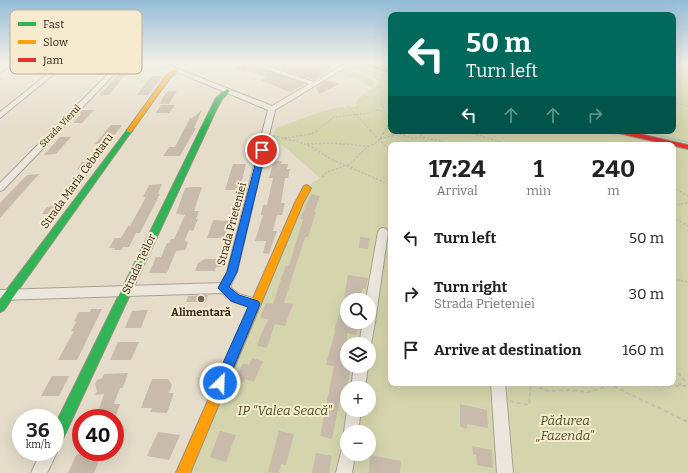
<!DOCTYPE html>
<html lang="en">
<head>
<meta charset="utf-8">
<style>
	:root { --surface:#fff; --page:#f6f6f6; --text:#222; --muted:#767676 }
	body { margin:0; font-family:Bitter,serif; background:var(--page); color:var(--text); height:100vh; display:flex; flex-direction:column; font-size:15px; white-space:nowrap }
	* { box-sizing:border-box; margin:0 }
	p { font-size:13px; color:var(--muted) }
	.icon { flex:none; width:22px; height:22px; fill:none; stroke:currentColor; stroke-width:2; stroke-linecap:round; stroke-linejoin:round }
	.map { position:relative; flex:1; overflow:hidden }
	.sheet { position:absolute; left:388px; top:142px; width:288px; height:244px; display:flex; flex-direction:column; background:var(--surface); border-radius:8px; box-shadow:0 4px 16px #0002 }
	.sheet>* { flex:none }
	.hud { position:absolute; left:388px; top:12px; width:288px; height:122px; border-radius:8px; box-shadow:0 4px 16px #0002; background:#00695c; color:#fff; overflow:hidden }
	.controls { position:absolute; left:340px; top:293px; display:grid; gap:8px }
	.controls a { display:grid; place-items:center; width:36px; height:36px; border-radius:50%; background:var(--surface); box-shadow:0 4px 16px #0002; font-size:20px }
	.speed { position:absolute; left:12px; top:409px; display:flex; gap:8px; font-size:20px; font-weight:700; text-align:center }
	.speed>* { display:grid; place-content:center; width:52px; height:52px; border-radius:50%; background:var(--surface); box-shadow:0 4px 16px #0002; line-height:1 }
	.speed small { font-size:10px; font-weight:400 }
	.speed .limit { border:6px solid #d22; background:#fff; color:#111 }
	.pin { position:absolute; display:grid; place-items:center; width:34px; height:34px; color:#fff; margin:-17px; border:2px solid #fff; border-radius:50%; box-shadow:0 1px 4px #0007 }
	.me { position:absolute; width:44px; margin:-22px; rotate:24deg; stroke-linejoin:round; filter:drop-shadow(0 0 3px #0008) }
	.turn { display:flex; align-items:center; gap:14px; height:84px; padding:0 12px; font-size:18px }
	.turn .icon { width:52px; height:52px; stroke-width:2.5 }
	.turn b { display:block; font-size:28px; line-height:34px }
	.lanes { display:flex; align-items:center; height:38px; padding:0 12px; background:#0003; justify-content:center; gap:20px; direction:ltr }
	.lanes .off { opacity:.35 }
	.eta { display:flex; justify-content:space-evenly; align-items:center; height:68px; text-align:center }
	.eta b { font-size:24px; font-weight:700; line-height:28px }
	ul { padding:0; list-style:none }
	li { display:flex; align-items:center; gap:12px; height:56px; padding:0 12px }
	li div { flex:1 }
	li b { display:block; font-size:15px }
	li em { font-style:normal }
	.map>svg:first-child { display:block }
	.green { fill:#d4d5ac; fill-rule:evenodd }
	.lines { fill:none; stroke-linecap:round; stroke-linejoin:round }
	.stream-far1 { stroke:#b6c9bd; stroke-width:1.5 }
	.stream { stroke:#b6c9bd; stroke-width:2 }
	.building { fill:#c9bbab }
	.street-casing { stroke:#aaa194; stroke-width:2 }
	.fast-casing { stroke:#999184; stroke-width:2 }
	.slow-casing { stroke:#999184; stroke-width:2 }
	.jam-casing { stroke:#999184; stroke-width:2 }
	.path-far2 { stroke:#c5beb3; stroke-width:1; stroke-dasharray:2 1.5; stroke-linecap:butt }
	.path-far1 { stroke:#c5beb3; stroke-width:1.5; stroke-dasharray:2.5 1.5; stroke-linecap:butt }
	.path { stroke:#c5beb3; stroke-width:2; stroke-dasharray:4 3; stroke-linecap:butt }
	.street { fill:#ece7dc; fill-rule:evenodd }
	.fast { fill:#30b455; fill-rule:evenodd }
	.slow { fill:#ff9f0a; fill-rule:evenodd }
	.jam { fill:#e5322d; fill-rule:evenodd }
	.route { fill:#1a73e8; stroke:#114b97 }
	.poi-dot { fill:#756859; stroke:#f7ebcf; stroke-width:1.5 }
	.labels { text-anchor:middle; dominant-baseline:central; stroke-width:4; stroke-linejoin:round; paint-order:stroke }
	.far-street-label { font-size:9px; fill:#38291c; stroke:#f7ebcf }
	.street-label { font-size:11px; fill:#38291c; stroke:#f7ebcf }
	.poi-label { font-size:11px; font-weight:bold; fill:#38291c; stroke:#f7ebcf }
	.near-park-label { font-size:13px; font-style:italic; fill:#485521; stroke:#f7ebcf }
	.key { fill:#f7ebcf; stroke:#beb199; stroke-width:1 }
	.key-label { font-size:11px; fill:#38291c }
</style>
</head>
<body>
<div class="map">
<svg width="688" height="473" viewBox="0 0 688 473">
	<rect width="100%" height="100%" fill="#e5ddca"/>
	<g class="green">
		<path d="M 351,64 L 362,64 L 391,73 L 391,131 L 608,131 L 667,145 L 391,145 L 391,383 L 673,383 L 673,146 L 688,150 L 688,473 L 191,473 L 305,196 L 312,183 L 320,178 L 273,137 L 276,128 C 295,122 336,103 354,107 L 357,105 L 355,102 L 365,93 L 374,88 L 380,83 L 373,77 L 346,67 ZM 347,300 L 369,300 L 369,322 L 347,322 ZM 347,344 L 369,344 L 369,366 L 347,366 ZM 347,388 L 369,388 L 369,410 L 347,410 ZM 347,432 L 369,432 L 369,454 L 347,454 Z"/>
		<polygon points="673,64 688,64 688,145 628,131 673,131"/>
		<polygon points="345,68 367,76 376,83 371,87 359,80 337,73"/>
	</g>
	<g class="lines">
		<polyline class="stream-far1" points="350,66 391,77"/>
		<g class="stream">
			<polyline points="601,131 615,134"/>
			<polyline points="640,131 688,142"/>
		</g>
	</g>
	<g class="building">
		<polygon points="225,64 251,64 305,84 290,92 260,80 266,77 248,71 244,72"/>
		<polygon points="264,64 338,64 326,70 328,71 314,80"/>
		<polygon points="122,70 126,74 109,95 99,96"/>
		<polygon points="151,76 162,76 148,95 137,95"/>
		<polygon points="328,80 339,84 319,94 316,87"/>
		<polygon points="167,91 177,91 169,104 159,104"/>
		<polygon points="161,105 175,105 169,113 156,113"/>
		<polygon points="82,110 94,110 82,123 73,123 81,114 80,112"/>
		<polygon points="202,110 194,128 196,128 180,156 163,156 169,147 175,147 190,118 192,118"/>
		<polygon points="111,125 122,125 100,156 91,156 100,144 95,144"/>
		<polygon points="60,137 71,137 56,154 44,155"/>
		<polygon points="274,161 282,161 281,164 288,164 287,169 290,169 288,178 285,178 281,203 285,203 282,215 277,215 273,231 277,231 269,254 263,253 266,241 255,241 263,215 261,215 263,205 267,205 273,178 269,178"/>
		<polygon points="82,162 94,162 89,169 77,169"/>
		<polygon points="233,164 246,164 240,188 235,188 235,190 225,190"/>
		<polygon points="39,174 31,183 0,218 0,203 27,175"/>
		<polygon points="80,175 88,175 81,183 73,183"/>
		<polygon points="162,184 158,194 160,194 140,233 136,233 129,247 123,247 122,250 114,250 115,248 109,248 115,238 121,238 128,226 130,226 146,197 143,197 149,185"/>
		<polygon points="191,187 202,187 194,211 199,211 196,219 198,219 193,231 189,230 185,240 188,243 185,250 176,251 167,273 149,273 156,257 161,257 167,243 169,243 171,239 174,239 185,215 176,214 185,188"/>
		<polygon points="311,194 320,196 314,212 316,212 308,237 305,237 284,303 293,304 285,326 275,324 267,348 257,346 261,334 269,319 260,318 266,303 273,304 282,276 286,266 289,266 303,219 300,219"/>
		<polygon points="53,203 66,203 58,214 42,214 47,207 50,207"/>
		<polygon points="213,220 230,221 224,238 207,238"/>
		<polygon points="360,237 370,238 368,249 359,248"/>
		<polygon points="205,259 222,259 220,267 216,267 215,271 195,271 198,263"/>
		<polygon points="348,275 368,278 366,289 363,288 360,300 347,300 347,322 359,322 356,335 347,333 347,366 351,366 346,394 342,393 340,400 332,439 320,436 334,366 326,365 335,331 334,331 344,300"/>
		<polygon points="203,295 208,295 206,302 186,302 188,296"/>
		<polygon points="91,309 102,309 77,360 58,360 74,331 71,331 77,321 74,322 79,312 90,312"/>
		<polygon points="148,310 141,328 125,328 132,311"/>
		<polygon points="118,342 139,342 131,360 110,360"/>
		<polygon points="252,358 263,361 254,382 245,379 244,382 235,380 243,363 249,365"/>
		<polygon points="128,373 123,388 120,388 114,404 120,404 115,418 92,418 96,409 99,409 104,394 95,395 97,391 95,384 97,380 102,378 104,374"/>
		<polygon points="52,376 69,376 59,396 41,396"/>
		<polygon points="152,379 168,379 172,385 169,393 174,393 167,413 150,412 152,408 141,408"/>
		<polygon points="460,404 487,410 488,428 467,424 467,429 460,427"/>
		<polygon points="220,431 236,435 226,462 210,457"/>
		<polygon points="279,431 294,434 286,465 281,464 279,473 276,473 268,472"/>
		<polygon points="158,432 180,435 169,460 147,456"/>
		<polygon points="472,446 492,450 493,468 477,465 476,455 473,454"/>
		<polygon points="81,453 102,453 94,473 68,473 76,455"/>
		<polygon points="316,453 332,456 329,473 312,473"/>
		<polygon points="370,455 401,461 400,473 369,473"/>
	</g>
	<g class="lines">
		<defs>
			<g id="street">
				<polygon points="6,64 13,64 0,73 0,68"/>
				<polygon points="60,64 66,64 0,118 0,112"/>
				<polygon points="118,64 124,64 3,190 0,191 0,183"/>
				<polygon points="158,64 166,64 272,106 309,84 252,64 260,64 314,82 344,64 351,64 275,110 237,272 230,287 239,294 259,300 261,304 259,308 255,309 231,301 222,293 0,300 0,290 221,283 227,272 268,110"/>
				<polygon points="383,228 386,229 388,232 375,322 371,344 369,348 369,344 359,344 363,322 369,322 369,300 366,300 378,232 380,229"/>
				<polygon points="354,366 368,366 365,388 351,388"/>
				<polygon points="491,383 505,383 513,473 497,473"/>
				<polygon points="347,410 361,410 358,432 347,432 347,438 344,432"/>
				<polygon points="347,446 347,454 355,454 352,473 336,473 342,449"/>
				<polygon points="55,448 57,452 47,473 31,473 41,452 55,452"/>
			</g>
			<g id="fast">
				<polygon points="227,89 230,91 222,99 216,110 60,445 55,447 55,425 216,98"/>
				<polygon points="129,129 132,131 131,132 4,310 0,312 0,299 127,130"/>
			</g>
			<g id="slow">
				<polygon points="366,64 374,64 391,69 391,73"/>
				<polygon points="174,69 179,70 170,78 131,132 127,132 127,130 166,76"/>
				<polygon points="307,185 311,188 303,203 190,473 176,473 295,203 304,186"/>
			</g>
			<polygon id="jam" points="615,131 627,131 688,145 688,149 618,133"/>
		</defs>
		<use href="#street" class="street-casing"/>
		<use href="#fast" class="fast-casing"/>
		<use href="#slow" class="slow-casing"/>
		<use href="#jam" class="jam-casing"/>
		<g class="path-far2">
			<polyline points="673,76 682,74 678,64"/>
			<polyline points="378,83 382,92 381,103 390,122 385,131"/>
			<polyline points="382,92 391,96"/>
			<polyline points="673,103 688,106"/>
			<polyline points="348,106 371,131"/>
			<polyline points="316,131 334,117 371,113 374,110 384,111"/>
		</g>
		<g class="path-far1">
			<polyline points="370,130 391,152"/>
			<polyline points="418,131 427,143 426,145"/>
			<polyline points="464,131 511,145"/>
			<polyline points="273,136 296,141 312,147 331,159 391,185"/>
			<polyline points="284,138 311,134 318,130"/>
			<polyline points="380,139 399,134 413,138 423,137 456,145"/>
			<polyline points="307,144 331,143 368,146"/>
			<polyline points="323,177 323,175 327,172 350,164 366,148 379,141 385,130"/>
			<polyline points="673,187 688,196"/>
			<polyline points="673,205 688,203"/>
			<polyline points="673,217 688,226"/>
			<polyline points="673,279 688,282"/>
		</g>
		<g class="path">
			<polyline points="673,368 688,384"/>
			<polyline points="673,379 681,385"/>
			<polyline points="612,385 688,386"/>
			<polyline points="510,401 529,405 531,384 548,391 570,390 588,392 611,385 688,422"/>
		</g>
		<use href="#street" class="street"/>
		<use href="#fast" class="fast"/>
		<use href="#slow" class="slow"/>
		<use href="#jam" class="jam"/>
	</g>
	<linearGradient id="sky" x2="0" y2="1"><stop stop-color="#94bcd7"/><stop offset="0.49" stop-color="#f3f0e7"/><stop offset="1" stop-color="#f3f0e7" stop-opacity="0"/></linearGradient>
	<rect width="688" height="130" fill="url(#sky)"/>
	<polygon class="route" points="262,148 266,150 237,272 229,287 239,295 258,301 260,304 225,388 220,389 216,388 214,383 248,307 231,301 218,288 227,272 259,150"/>
	<circle class="poi-dot" cx="201" cy="299" r="4"/>
	<g class="labels">
		<g class="far-street-label">
			<text transform="translate(60 126) rotate(-46)">Strada Vierul</text>
		</g>
		<g class="street-label">
			<text transform="translate(77 181) rotate(-54)">Strada Maria Cebotaru</text>
			<text transform="translate(232 224) rotate(-75)">Strada Prieteniei</text>
			<text transform="translate(139 264) rotate(-65)">Strada Teilor</text>
		</g>
		<g class="poi-label">
			<text x="201" y="312">Alimentară</text>
		</g>
		<g class="near-park-label">
			<text x="285" y="410">IP "Valea Seacă"</text>
			<text x="565" y="420">Pădurea<tspan x="565" dy="15">„Fazenda”</tspan></text>
		</g>
	</g>
	<rect x="10" y="10" width="132" height="64" rx="6" class="key"/>
	<rect x="18" y="22" width="18" height="4" fill="#30b455"/>
	<rect x="18" y="40" width="18" height="4" fill="#ff9f0a"/>
	<rect x="18" y="58" width="18" height="4" fill="#e5322d"/>
	<g class="key-label">
		<text x="43" y="28">Fast</text>
		<text x="43" y="46">Slow</text>
		<text x="43" y="64">Jam</text>
	</g>
</svg>
<div class="controls">
<a><svg class="icon" aria-label="search" viewBox="0 0 24 24"><circle cx="10" cy="10" r="6"/><path d="M15 15l6 6"/></svg></a>
<a><svg class="icon" aria-label="layers" viewBox="0 0 24 24"><path d="M12 4l9 5-9 5-9-5zM3 14l9 5 9-5"/></svg></a>
<a>+</a>
<a>−</a>
</div>
<div class="speed"><div>36<small>km/h</small></div><div class="limit">40</div></div>
<div class="pin" style="left:262px;top:150px;background:#d93025"><svg class="icon" aria-label="arrive" viewBox="0 0 24 24"><path d="M6 21V4h12l-3 4 3 4H6"/></svg></div>
<svg class="me" style="left:220px;top:383px" viewBox="-20 -20 40 40"><circle r="17" fill="#1a73e8" stroke="#fff" stroke-width="3"/><path d="M0-11L8 9 0 5-8 9z" fill="#fff"/></svg>
<div class="hud">
<div class="turn"><svg class="icon" aria-label="left" viewBox="0 0 24 24"><path d="M17 20v-9H6M10 6l-5 5 5 5"/></svg><div><b>50 m</b>Turn left</div></div>
<div class="lanes"><svg class="icon" aria-label="left" viewBox="0 0 24 24"><path d="M17 20v-9H6M10 6l-5 5 5 5"/></svg><svg class="icon off" aria-label="ahead" viewBox="0 0 24 24"><path d="M12 20V5M6 11l6-6 6 6"/></svg><svg class="icon off" aria-label="ahead" viewBox="0 0 24 24"><path d="M12 20V5M6 11l6-6 6 6"/></svg><svg class="icon off" aria-label="right" viewBox="0 0 24 24"><path d="M7 20v-9h11M14 6l5 5-5 5"/></svg></div>
</div>
<section class="sheet">
<div class="eta">
<div><b>17:24</b><p>Arrival</p></div>
<div><b>1</b><p>min</p></div>
<div><b>240</b><p>m</p></div>
</div>
<ul>
<li><svg class="icon" aria-label="left" viewBox="0 0 24 24"><path d="M17 20v-9H6M10 6l-5 5 5 5"/></svg><div><b>Turn left</b></div><em>50 m</em></li>
<li><svg class="icon" aria-label="right" viewBox="0 0 24 24"><path d="M7 20v-9h11M14 6l5 5-5 5"/></svg><div><b>Turn right</b><p>Strada Prieteniei</p></div><em>30 m</em></li>
<li><svg class="icon" aria-label="arrive" viewBox="0 0 24 24"><path d="M6 21V4h12l-3 4 3 4H6"/></svg><div><b>Arrive at destination</b></div><em>160 m</em></li>
</ul>
</section>
</div>
</body>
</html>
